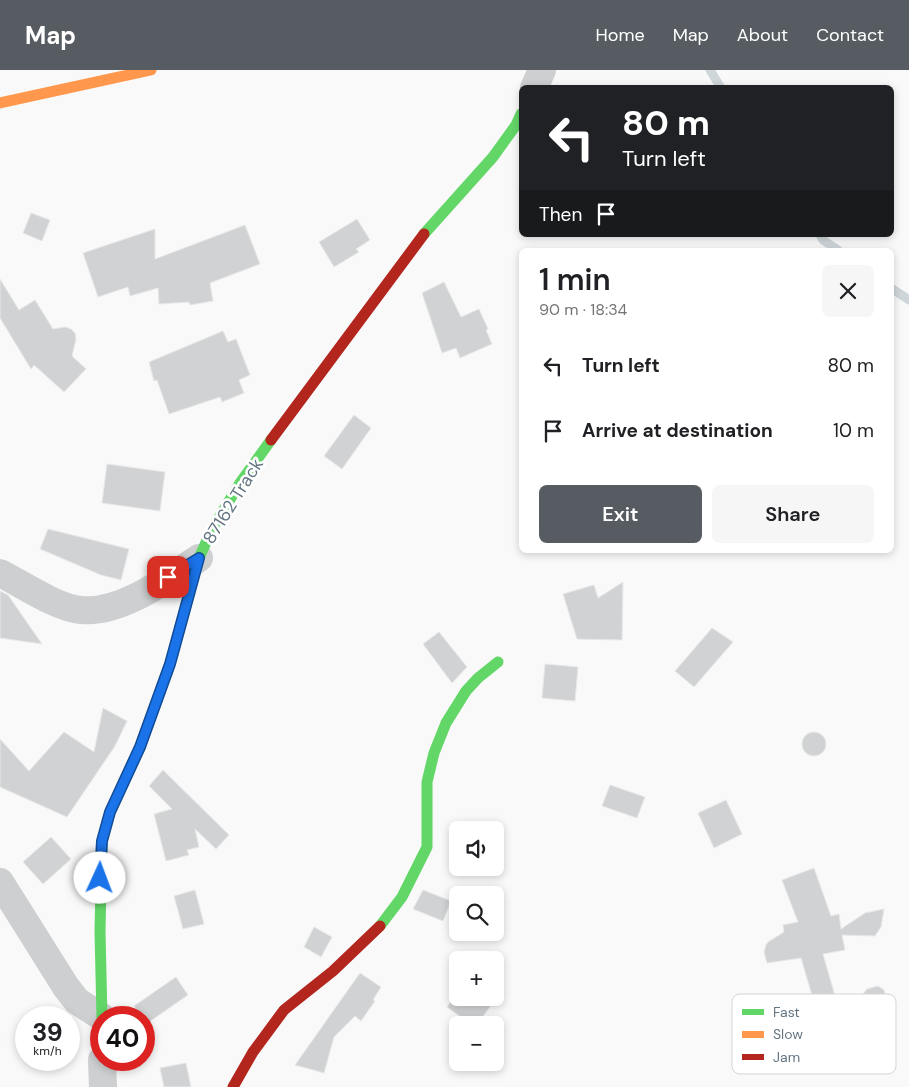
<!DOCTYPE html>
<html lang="en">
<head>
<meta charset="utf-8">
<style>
	:root { --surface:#fff; --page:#f6f6f6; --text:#202124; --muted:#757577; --accent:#565c61 }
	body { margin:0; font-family:"DM Sans",sans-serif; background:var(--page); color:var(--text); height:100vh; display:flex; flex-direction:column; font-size:19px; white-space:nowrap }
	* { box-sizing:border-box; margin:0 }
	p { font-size:16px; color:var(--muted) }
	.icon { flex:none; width:28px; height:28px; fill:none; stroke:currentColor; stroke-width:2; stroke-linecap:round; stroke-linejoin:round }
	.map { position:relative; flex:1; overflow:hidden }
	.drawer { position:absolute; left:519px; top:178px; width:375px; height:305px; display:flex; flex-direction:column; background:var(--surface); border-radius:8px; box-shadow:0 2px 8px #0003 }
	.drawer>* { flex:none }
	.banner { position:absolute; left:519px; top:15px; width:375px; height:152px; border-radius:8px; box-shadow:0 2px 8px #0003; background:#202124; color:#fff; overflow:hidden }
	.controls { position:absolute; left:449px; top:751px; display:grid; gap:10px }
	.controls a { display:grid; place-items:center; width:55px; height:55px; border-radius:8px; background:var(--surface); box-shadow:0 2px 8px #0003; font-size:25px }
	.speed { position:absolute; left:15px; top:936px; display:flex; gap:10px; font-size:25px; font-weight:700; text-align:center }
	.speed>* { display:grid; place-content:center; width:65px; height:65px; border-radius:50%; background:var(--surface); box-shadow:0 2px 8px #0003; line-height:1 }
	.speed small { font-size:12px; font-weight:400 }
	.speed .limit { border:8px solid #d22; background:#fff; color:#111 }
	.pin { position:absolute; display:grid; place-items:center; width:42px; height:42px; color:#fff; margin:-21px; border-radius:10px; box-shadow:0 2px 8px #0006 }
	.me { position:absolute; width:55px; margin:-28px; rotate:2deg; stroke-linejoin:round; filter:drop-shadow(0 0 4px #0008) }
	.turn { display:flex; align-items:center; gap:18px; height:105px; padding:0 20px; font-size:22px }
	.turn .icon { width:65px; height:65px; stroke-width:2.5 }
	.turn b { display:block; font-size:35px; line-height:42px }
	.then { display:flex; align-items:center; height:48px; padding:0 20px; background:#0003; gap:10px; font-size:19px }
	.round { display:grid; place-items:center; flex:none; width:52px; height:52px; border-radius:8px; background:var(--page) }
	.headline { display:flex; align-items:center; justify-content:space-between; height:85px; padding:0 20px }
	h1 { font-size:30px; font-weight:600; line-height:38px }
	.primary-button { display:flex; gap:10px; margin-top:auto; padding:10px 20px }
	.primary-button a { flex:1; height:58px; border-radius:8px; background:var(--accent); color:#fff; font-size:20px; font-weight:600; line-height:58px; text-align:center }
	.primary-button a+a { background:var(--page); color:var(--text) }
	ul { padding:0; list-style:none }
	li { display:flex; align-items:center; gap:15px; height:65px; padding:0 20px }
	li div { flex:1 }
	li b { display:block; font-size:19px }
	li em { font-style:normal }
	header { display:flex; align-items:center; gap:30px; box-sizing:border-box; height:70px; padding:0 25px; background:var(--accent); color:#fff }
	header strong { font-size:24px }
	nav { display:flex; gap:28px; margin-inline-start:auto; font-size:18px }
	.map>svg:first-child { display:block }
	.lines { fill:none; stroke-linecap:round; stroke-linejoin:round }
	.stream { stroke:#ced6d9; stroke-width:9 }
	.building { fill:#d0d2d3; stroke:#e8e8e8 }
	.street { stroke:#cecfd0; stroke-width:28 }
	.fast { stroke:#63d668; stroke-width:11 }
	.slow { stroke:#ff974d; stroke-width:11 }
	.jam { stroke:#b3261e; stroke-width:11 }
	.route-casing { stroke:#114b97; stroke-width:12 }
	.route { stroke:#1a73e8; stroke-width:9 }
	.labels { text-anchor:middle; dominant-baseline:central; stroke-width:5; stroke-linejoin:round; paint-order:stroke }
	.street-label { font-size:18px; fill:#657683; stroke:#fff }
	.key { fill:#fff; stroke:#d1d6da; stroke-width:1 }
	.key-label { font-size:14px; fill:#657683 }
</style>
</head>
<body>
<header>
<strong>Map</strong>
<nav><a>Home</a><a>Map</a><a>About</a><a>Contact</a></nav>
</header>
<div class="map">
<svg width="909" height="1017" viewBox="0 0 909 1017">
	<rect width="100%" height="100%" fill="#f9f9f9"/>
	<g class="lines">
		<g class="stream">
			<polyline points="710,0 721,18"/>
			<polyline points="820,165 823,170 838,180"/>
			<polyline points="891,218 909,230"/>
		</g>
	</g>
	<g class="building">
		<polygon points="31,143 50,150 42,171 23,163"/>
		<polygon points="357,149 370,170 356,179 359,182 334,197 319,172"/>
		<polygon points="245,155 260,194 210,213 213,231 190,235 189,232 159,234 158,218 130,226 128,217 98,227 83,183 155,159 155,189"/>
		<polygon points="0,209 19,240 35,230 53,259 65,257 71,259 75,263 76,269 72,286 86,299 64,322 34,295 31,299 0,248"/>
		<polygon points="444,212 461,247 479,239 488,259 486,260 492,274 460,288 456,278 442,283 422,223"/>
		<polygon points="223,261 228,272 236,269 250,305 239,310 244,323 222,332 220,327 169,344 157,310 154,311 149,292"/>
		<polygon points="354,345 371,358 342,399 324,386"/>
		<polygon points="107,394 165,402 160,441 102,433"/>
		<polygon points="48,459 129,479 121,510 101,505 40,479"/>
		<polygon points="623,512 622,570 577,569 563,524 594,515 598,528"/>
		<polygon points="0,521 8,525 42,574 0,568"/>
		<polygon points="712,558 733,572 694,617 675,601"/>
		<polygon points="439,562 467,597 452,613 423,574"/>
		<polygon points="545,594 578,597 575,631 542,628"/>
		<polygon points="103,638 127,651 115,676 67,747 0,717 0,669 29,701 64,662 94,682"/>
		<circle cx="814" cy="674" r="12"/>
		<polygon points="163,700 229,765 216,779 195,759 199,777 187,780 189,785 166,791 154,744 172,739 149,716"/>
		<polygon points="610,715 645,727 637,748 602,736"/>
		<polygon points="726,730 742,764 714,778 698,743"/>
		<polygon points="51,767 71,789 43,814 23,792"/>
		<polygon points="814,798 831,846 839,844 841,859 865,843 884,839 881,857 875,866 842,865 845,880 823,884 837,933 816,939 801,888 767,893 764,882 766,875 768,872 784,862 783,855 798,852 782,810"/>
		<polygon points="195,820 204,854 183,859 174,826"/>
		<polygon points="423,820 451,831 443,851 413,839"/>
		<polygon points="314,857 332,867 321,887 304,877"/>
		<polygon points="360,903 381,917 373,930 375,931 361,951 355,946 334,967 324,1003 295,995"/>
		<polygon points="176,907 188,925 146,954 144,948 142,948 134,936"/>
		<polygon points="878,916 884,920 886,928 884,935 881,938 877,940 869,938 858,930 867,919"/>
		<polygon points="458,922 458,928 495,928 495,922 499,924 477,955 472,955 447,937"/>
		<polygon points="186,993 191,1017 164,1017 160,998"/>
	</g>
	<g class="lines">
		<g class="street">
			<polyline points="534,18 542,0"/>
			<path d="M 0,503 C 22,514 57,538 81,540 C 121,544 167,509 199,488"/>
			<polyline points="0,812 66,917 77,931 102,947"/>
			<polyline points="102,990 103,1017"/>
		</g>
		<g class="fast">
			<polyline points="424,164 493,87 516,55 521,44"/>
			<polyline points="380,856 402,827 427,777 427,712 434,683 446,653 466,621 478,608 498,592"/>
			<polyline points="102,948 100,861 102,771 110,742 140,677 170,594 199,488 212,459 240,413 271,370"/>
		</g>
		<polyline class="slow" points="0,33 151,0"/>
		<g class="jam">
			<polyline points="271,370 424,164"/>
			<polyline points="233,1017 253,982 284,940 333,901 380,856"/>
		</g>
	</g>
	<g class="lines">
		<defs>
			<polyline id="route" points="100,808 102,771 110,742 140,677 170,594 199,488 168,507"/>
		</defs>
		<use href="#route" class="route-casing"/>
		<use href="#route" class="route"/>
	</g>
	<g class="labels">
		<g class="street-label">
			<text transform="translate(233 431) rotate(-58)">87162 Track</text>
		</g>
	</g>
	<rect x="732" y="924" width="164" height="80" rx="8" class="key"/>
	<rect x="742" y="939" width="22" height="6" fill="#63d668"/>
	<rect x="742" y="961" width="22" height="7" fill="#ff974d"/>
	<rect x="742" y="984" width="22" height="6" fill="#b3261e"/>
	<g class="key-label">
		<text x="773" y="947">Fast</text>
		<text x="773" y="969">Slow</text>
		<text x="773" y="992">Jam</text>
	</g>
</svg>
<div class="controls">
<a><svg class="icon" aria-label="sound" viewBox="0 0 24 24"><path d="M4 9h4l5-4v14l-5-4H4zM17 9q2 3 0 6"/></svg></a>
<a><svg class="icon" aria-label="search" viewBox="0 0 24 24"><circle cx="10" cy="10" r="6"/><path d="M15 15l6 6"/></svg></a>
<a>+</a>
<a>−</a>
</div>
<div class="speed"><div>39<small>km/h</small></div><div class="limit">40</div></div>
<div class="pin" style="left:168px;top:507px;background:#d93025"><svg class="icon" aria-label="arrive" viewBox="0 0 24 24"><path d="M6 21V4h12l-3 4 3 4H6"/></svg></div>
<svg class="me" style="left:100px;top:808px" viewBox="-20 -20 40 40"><circle r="19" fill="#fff"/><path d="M0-13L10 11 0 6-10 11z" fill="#1a73e8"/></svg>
<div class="banner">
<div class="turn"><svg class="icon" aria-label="left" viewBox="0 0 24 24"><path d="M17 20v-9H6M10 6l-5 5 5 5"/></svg><div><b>80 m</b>Turn left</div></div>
<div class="then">Then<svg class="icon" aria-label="arrive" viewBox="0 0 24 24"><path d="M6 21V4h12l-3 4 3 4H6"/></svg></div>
</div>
<section class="drawer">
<div class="headline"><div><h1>1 min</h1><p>90 m · 18:34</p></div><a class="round"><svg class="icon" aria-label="close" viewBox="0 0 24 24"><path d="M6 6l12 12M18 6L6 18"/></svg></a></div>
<ul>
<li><svg class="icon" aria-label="left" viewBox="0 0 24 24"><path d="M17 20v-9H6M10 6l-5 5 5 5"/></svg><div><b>Turn left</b></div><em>80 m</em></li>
<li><svg class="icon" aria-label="arrive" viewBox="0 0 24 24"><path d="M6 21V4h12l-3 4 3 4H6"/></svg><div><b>Arrive at destination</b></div><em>10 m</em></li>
</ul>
<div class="primary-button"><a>Exit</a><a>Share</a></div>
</section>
</div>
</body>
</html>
